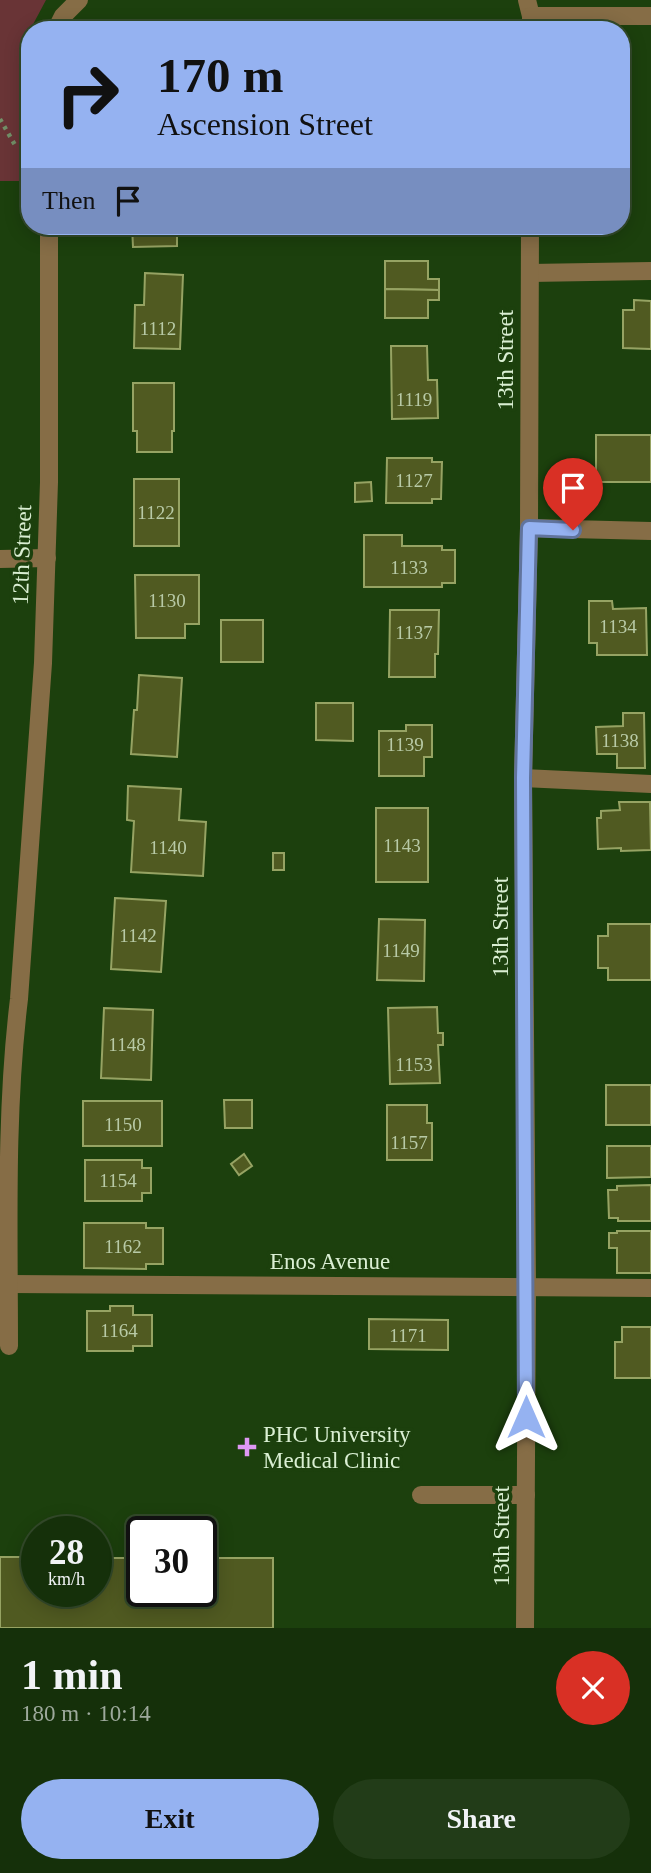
<!DOCTYPE html>
<html lang="en">
<head>
<meta charset="utf-8">
<style>
	:root { --surface:#15300a; --page:#223c18; --text:#f1f3f6; --muted:#9da99c; --line:#344b2b; --accent:#95b2f1 }
	body { margin:0; font-family:"Times New Roman",serif; background:var(--page); color:var(--text); height:100vh; display:flex; flex-direction:column; font-size:26px; white-space:nowrap }
	* { box-sizing:border-box; margin:0 }
	p { font-size:23px; color:var(--muted) }
	.icon { flex:none; width:38px; height:38px; fill:none; stroke:currentColor; stroke-width:2; stroke-linecap:round; stroke-linejoin:round }
	.map { position:relative; height:1628px; overflow:hidden }
	.sheet { display:flex; flex-direction:column; background:var(--surface); flex:1 }
	.sheet>* { flex:none }
	.top-card { position:absolute; left:21px; top:21px; width:609px; height:214px; border-radius:28px; box-shadow:0 4px 18px #0003,0 0 0 2px var(--line); background:#95b2f1; color:#111; overflow:hidden }
	.speed { position:absolute; left:21px; top:1516px; display:flex; gap:14px; font-size:35px; font-weight:700; text-align:center }
	.speed>* { display:grid; place-content:center; width:91px; height:91px; border-radius:50%; background:var(--surface); box-shadow:0 4px 18px #0003,0 0 0 2px var(--line); line-height:1 }
	.speed small { font-size:18px; font-weight:400 }
	.speed .limit { border:4px solid #111; border-radius:10px; background:#fff; color:#111 }
	.pin { position:absolute; display:grid; place-items:center; width:60px; height:60px; color:#fff; margin:-72px -30px; border-radius:50% 50% 50% 0; rotate:-45deg; box-shadow:0 0 7px #0007 }
	.pin .icon { rotate:45deg }
	.me { position:absolute; width:77px; margin:-38px; rotate:0deg; stroke-linejoin:round; filter:drop-shadow(0 0 5px #0008) }
	.turn { display:flex; align-items:center; gap:24px; height:147px; padding:0 21px; font-size:32px }
	.turn .icon { width:91px; height:91px; stroke-width:2.5 }
	.turn b { display:block; font-size:49px; line-height:60px }
	.then { display:flex; align-items:center; height:66px; padding:0 21px; background:#0003; gap:14px; font-size:26px }
	.round { display:grid; place-items:center; flex:none; width:74px; height:74px; border-radius:37px; background:var(--page) }
	.head { display:flex; align-items:center; justify-content:space-between; height:119px; padding:0 21px }
	h1 { font-size:42px; font-weight:700; line-height:52px }
	.action { display:flex; gap:14px; margin-top:auto; padding:14px 21px }
	.action a { flex:1; height:80px; border-radius:42px; background:var(--accent); color:#111; font-size:28px; font-weight:700; line-height:80px; text-align:center }
	.action a+a { background:var(--page); color:var(--text) }
	.map>svg:first-child { display:block }
	.green { fill:#693436 }
	.building { fill:#505a21; stroke:#96a363; stroke-width:2 }
	.lines { fill:none; stroke-linecap:round; stroke-linejoin:round }
	.path { stroke:#728f67; stroke-width:4.5; stroke-dasharray:3.5 5; stroke-linecap:butt }
	.lane { stroke:#866d46; stroke-width:18 }
	.street { stroke:#866d46; stroke-width:18 }
	.route-casing { stroke:#61749d; stroke-width:18 }
	.route { stroke:#95b2f1; stroke-width:12 }
	.poi-dot { fill:#de98f3; stroke:#1c400d; stroke-width:2.5 }
	.labels { text-anchor:middle; dominant-baseline:central; stroke-width:7; stroke-linejoin:round; paint-order:stroke }
	.number-label { font-size:19px; fill:#b8caa6 }
	.street-label { font-size:23px; fill:#daefd3; stroke:#1c400d }
	.poi-label { font-size:23px; fill:#daefd3; stroke:#1c400d; text-anchor:start }
</style>
</head>
<body>
<div class="map">
<svg width="651" height="1628" viewBox="0 0 651 1628">
	<rect width="100%" height="100%" fill="#1c400d"/>
	<polygon class="green" points="0,0 46,0 30,30 26,55 27,181 0,181"/>
	<g class="building">
		<polygon points="132,226 177,226 177,246 133,247"/>
		<polygon points="385,261 428,261 428,279 439,279 439,290 385,289"/>
		<polygon points="145,273 183,275 180,349 134,348 135,305 144,305"/>
		<polygon points="385,289 439,290 439,300 428,300 428,318 385,318"/>
		<polygon points="634,300 651,301 651,349 623,348 623,310 634,310"/>
		<polygon points="391,346 427,346 428,380 437,380 438,418 392,419"/>
		<polygon points="133,383 174,383 174,431 172,431 172,452 137,452 137,431 133,431"/>
		<rect x="596" y="435" width="55" height="47"/>
		<polygon points="387,458 432,458 432,462 442,462 441,499 432,499 432,503 386,503"/>
		<rect x="134" y="479" width="45" height="67"/>
		<polygon points="371,482 372,501 355,502 355,483"/>
		<polygon points="364,535 402,535 402,546 442,546 442,550 455,550 455,583 442,583 442,587 364,587"/>
		<polygon points="135,575 199,575 199,624 185,624 185,638 136,638"/>
		<polygon points="589,601 612,601 613,609 646,608 647,655 597,655 597,643 589,643"/>
		<polygon points="390,610 439,610 438,654 435,654 435,677 389,677"/>
		<rect x="221" y="620" width="42" height="42"/>
		<polygon points="139,675 182,678 177,757 131,754 134,710 137,710"/>
		<polygon points="316,703 353,703 353,741 316,740"/>
		<polygon points="623,713 644,713 645,768 617,768 617,754 597,754 596,727 623,726"/>
		<polygon points="406,725 432,725 432,757 424,757 424,776 379,776 379,731 406,731"/>
		<polygon points="128,786 181,789 179,820 206,822 203,876 131,872 134,821 127,820"/>
		<polygon points="619,802 650,802 651,850 621,851 621,848 598,849 597,818 601,818 601,811 620,810"/>
		<rect x="376" y="808" width="52" height="74"/>
		<rect x="273" y="853" width="11" height="17"/>
		<polygon points="115,898 166,901 161,972 111,969"/>
		<polygon points="379,919 425,920 424,981 377,980"/>
		<polygon points="608,924 651,924 651,980 608,980 608,968 598,968 598,936 608,936"/>
		<polygon points="437,1007 438,1033 443,1033 443,1045 438,1045 440,1083 390,1084 388,1008"/>
		<polygon points="104,1008 153,1010 151,1080 101,1078"/>
		<rect x="606" y="1085" width="45" height="40"/>
		<polygon points="224,1100 252,1100 252,1128 225,1128"/>
		<rect x="83" y="1101" width="79" height="45"/>
		<polygon points="387,1105 427,1105 427,1123 432,1123 432,1160 387,1160"/>
		<polygon points="607,1146 651,1146 651,1177 607,1178"/>
		<polygon points="244,1154 252,1166 239,1175 231,1164"/>
		<polygon points="85,1160 142,1160 142,1168 151,1168 151,1193 142,1193 142,1201 85,1201"/>
		<polygon points="651,1185 651,1221 618,1221 618,1218 609,1218 608,1190 617,1190 617,1186"/>
		<polygon points="84,1223 146,1223 146,1228 163,1228 163,1264 146,1264 146,1269 84,1268"/>
		<polygon points="617,1231 651,1231 651,1273 617,1273 617,1248 609,1248 609,1233 617,1233"/>
		<polygon points="110,1306 133,1306 133,1315 152,1315 152,1346 133,1346 133,1351 87,1351 87,1311 110,1311"/>
		<polygon points="369,1319 448,1320 448,1350 369,1349"/>
		<polygon points="622,1327 651,1327 651,1378 615,1378 615,1342 622,1342"/>
		<polygon points="0,1557 37,1557 37,1591 96,1591 96,1558 142,1558 142,1591 201,1591 201,1558 273,1558 273,1628 0,1628"/>
	</g>
	<g class="lines">
		<polyline class="path" points="0,119 15,145"/>
		<g class="lane">
			<polyline points="530,273 651,271"/>
			<polyline points="523,778 651,784"/>
			<polyline points="421,1495 526,1495"/>
		</g>
		<g class="street">
			<polyline points="527,0 531,16 531,30"/>
			<polyline points="531,16 651,16"/>
			<polyline points="56,30 63,16 79,0"/>
			<polyline points="529,528 651,531"/>
			<polyline points="0,559 47,558"/>
			<polyline points="9,1284 651,1288"/>
			<path d="M 9,1346 C 9,1230 5,1114 19,999 L 43,663 L 49,482 L 49,226"/>
			<polyline points="525,1628 527,1287 523,778 529,528 530,226"/>
		</g>
	</g>
	<g class="lines">
		<defs>
			<polyline id="route" points="526,1417 523,778 529,528 573,530"/>
		</defs>
		<use href="#route" class="route-casing"/>
		<use href="#route" class="route"/>
	</g>
	<path class="poi-dot" d="M243.5 1436.5h7v7h7v7h-7v7h-7v-7h-7v-7h7z"/>
	<g class="labels">
		<g class="number-label">
			<text x="158" y="328">1112</text>
			<text x="414" y="399">1119</text>
			<text x="414" y="480">1127</text>
			<text x="156" y="512">1122</text>
			<text x="409" y="567">1133</text>
			<text x="167" y="600">1130</text>
			<text x="618" y="626">1134</text>
			<text x="414" y="632">1137</text>
			<text x="620" y="740">1138</text>
			<text x="405" y="744">1139</text>
			<text x="402" y="845">1143</text>
			<text x="168" y="847">1140</text>
			<text x="138" y="935">1142</text>
			<text x="401" y="950">1149</text>
			<text x="127" y="1044">1148</text>
			<text x="414" y="1064">1153</text>
			<text x="123" y="1124">1150</text>
			<text x="409" y="1142">1157</text>
			<text x="118" y="1180">1154</text>
			<text x="123" y="1246">1162</text>
			<text x="119" y="1330">1164</text>
			<text x="408" y="1335">1171</text>
		</g>
		<g class="street-label">
			<text transform="translate(505 360) rotate(-90)">13th Street</text>
			<text transform="translate(22 555) rotate(-88)">12th Street</text>
			<text transform="translate(500 927) rotate(-90)">13th Street</text>
			<text x="330" y="1261">Enos Avenue</text>
			<text transform="translate(501 1536) rotate(-90)">13th Street</text>
		</g>
		<g class="poi-label">
			<text x="263" y="1434">PHC University<tspan x="263" dy="26">Medical Clinic</tspan></text>
		</g>
	</g>
</svg>
<div class="speed"><div>28<small>km/h</small></div><div class="limit">30</div></div>
<div class="pin" style="left:573px;top:530px;background:#d93025"><svg class="icon" aria-label="arrive" viewBox="0 0 24 24"><path d="M6 21V4h12l-3 4 3 4H6"/></svg></div>
<svg class="me" style="left:526px;top:1417px" viewBox="-20 -20 40 40"><path d="M0-17L14 15 0 8-14 15z" fill="#95b2f1" stroke="#fff" stroke-width="4"/></svg>
<div class="top-card">
<div class="turn"><svg class="icon" aria-label="right" viewBox="0 0 24 24"><path d="M7 20v-9h11M14 6l5 5-5 5"/></svg><div><b>170 m</b>Ascension Street</div></div>
<div class="then">Then<svg class="icon" aria-label="arrive" viewBox="0 0 24 24"><path d="M6 21V4h12l-3 4 3 4H6"/></svg></div>
</div>
</div>
<section class="sheet">
<div class="head"><div><h1>1 min</h1><p>180 m · 10:14</p></div><a class="round" style="background:#d93025;color:#fff"><svg class="icon" aria-label="close" viewBox="0 0 24 24"><path d="M6 6l12 12M18 6L6 18"/></svg></a></div>
<div class="action"><a>Exit</a><a>Share</a></div>
</section>
</body>
</html>
